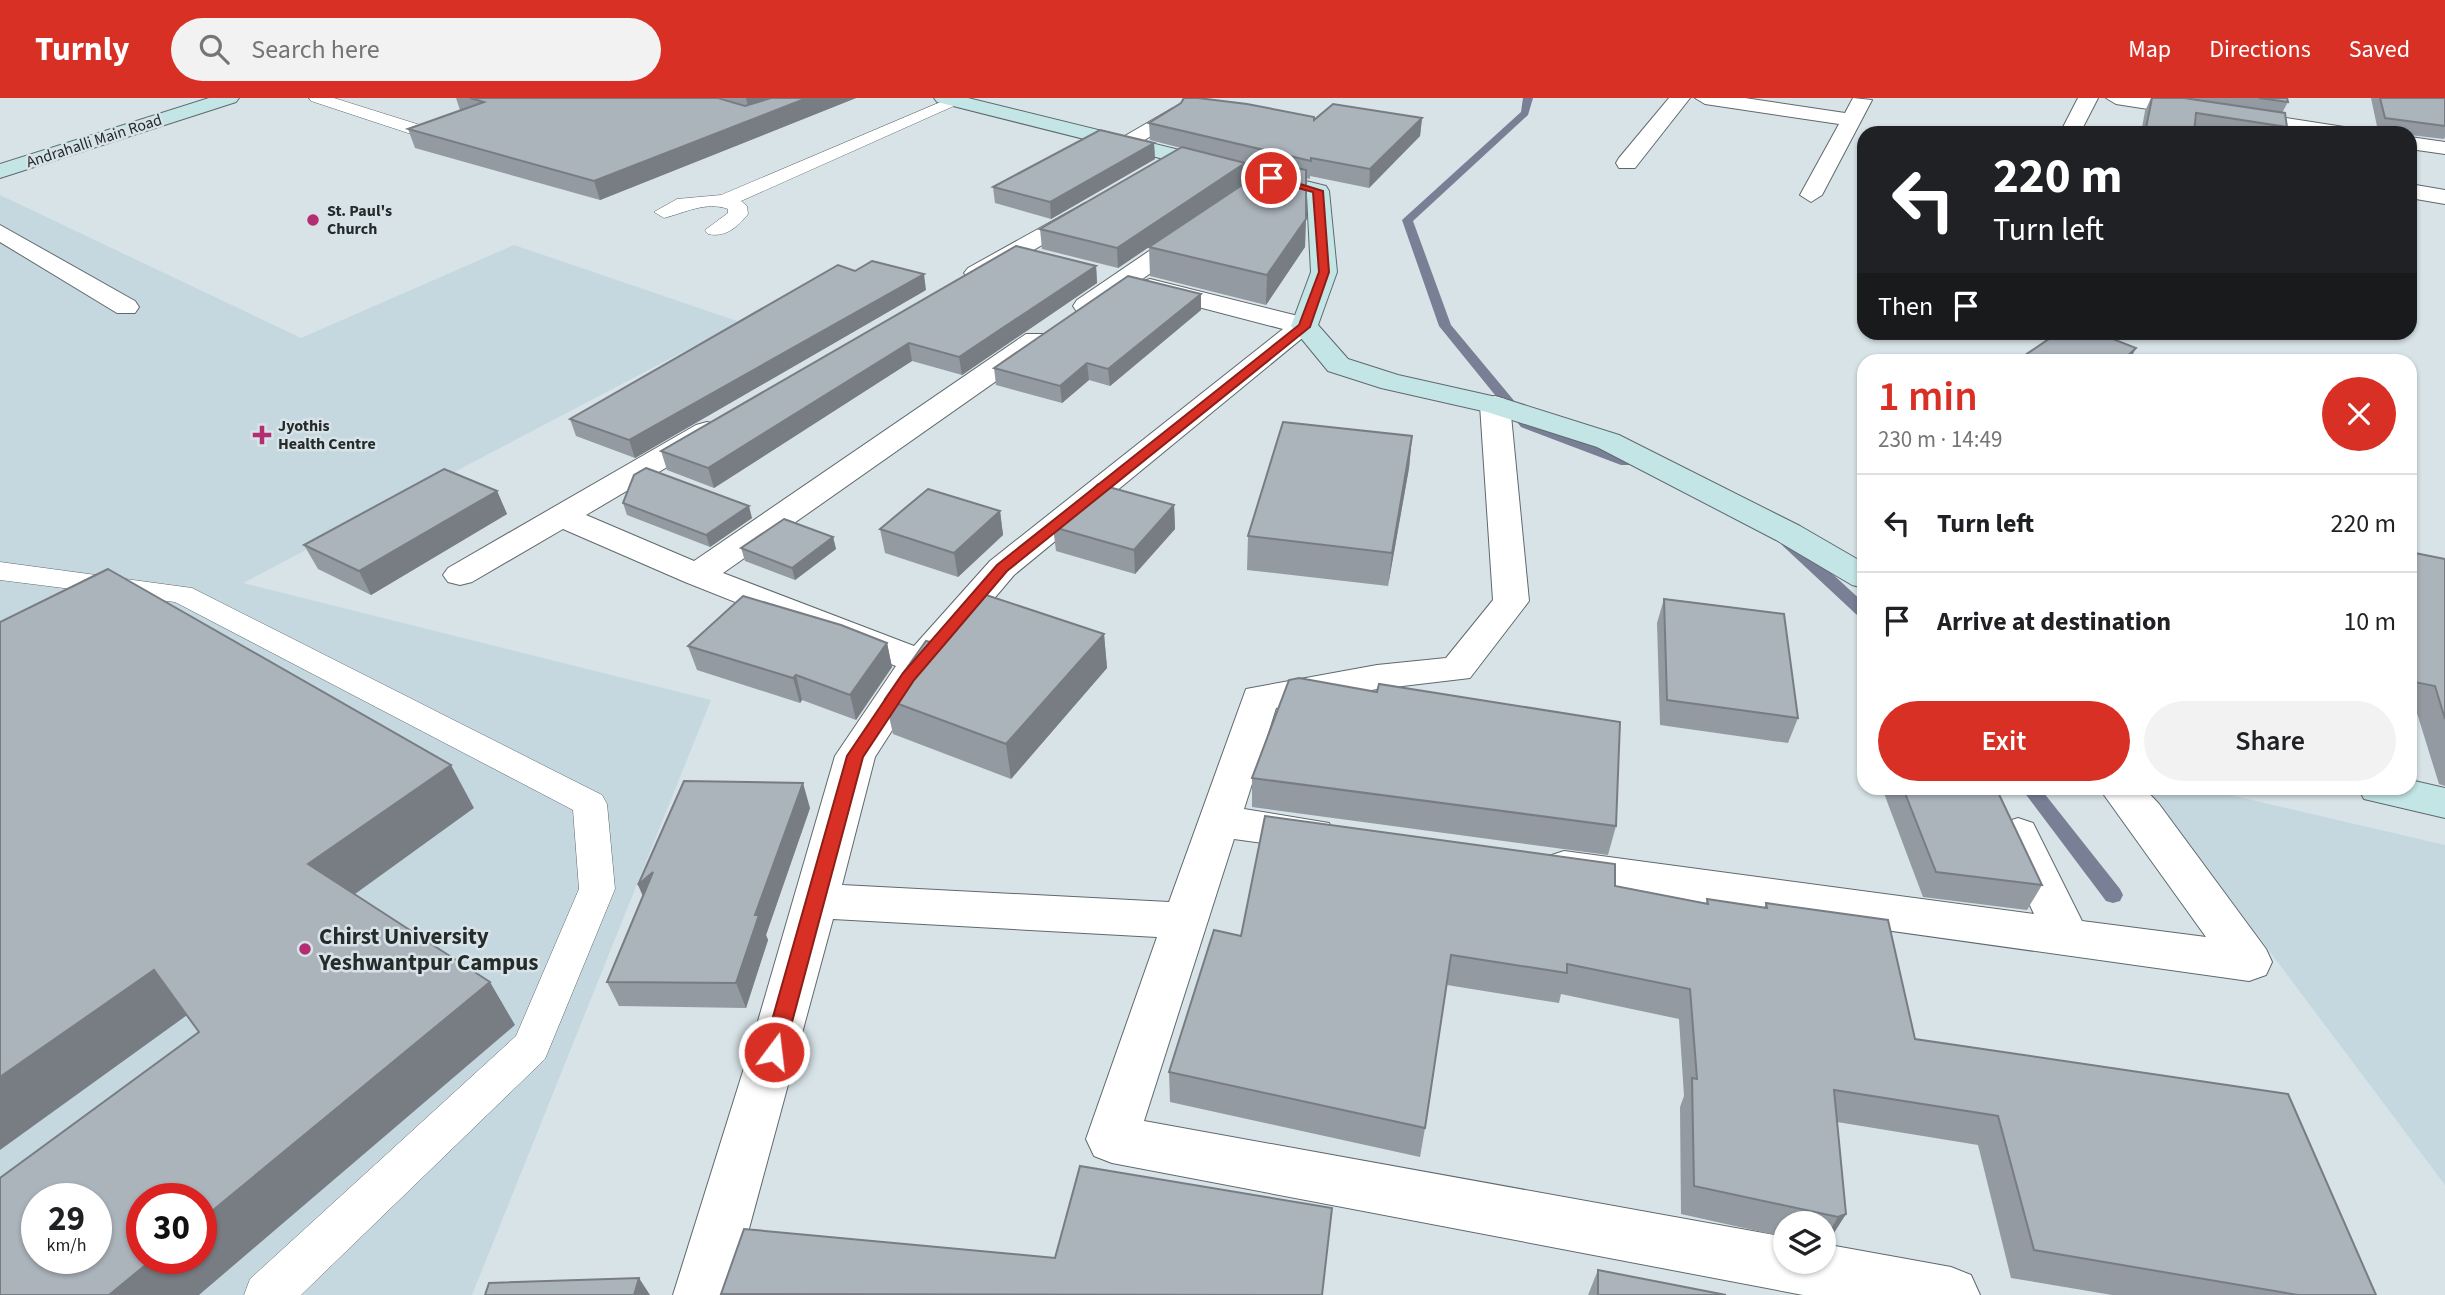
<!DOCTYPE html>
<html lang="en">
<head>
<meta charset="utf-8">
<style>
	:root { --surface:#fff; --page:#f2f2f2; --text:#202124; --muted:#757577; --line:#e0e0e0; --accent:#d93025 }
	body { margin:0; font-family:"Source Sans 3",sans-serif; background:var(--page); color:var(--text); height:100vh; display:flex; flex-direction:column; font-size:26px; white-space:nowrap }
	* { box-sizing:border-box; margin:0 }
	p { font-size:23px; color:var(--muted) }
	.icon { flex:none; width:38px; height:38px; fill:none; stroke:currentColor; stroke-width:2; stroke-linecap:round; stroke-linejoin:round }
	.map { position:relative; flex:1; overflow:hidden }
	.drawer { position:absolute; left:1857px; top:256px; width:560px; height:441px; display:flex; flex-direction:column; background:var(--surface); border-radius:21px; box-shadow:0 2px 5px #0004 }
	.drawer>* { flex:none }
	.banner { position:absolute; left:1857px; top:28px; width:560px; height:214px; border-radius:21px; box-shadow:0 2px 5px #0004; background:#202124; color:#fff; overflow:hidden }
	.buttons { position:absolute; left:1773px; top:1113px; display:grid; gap:14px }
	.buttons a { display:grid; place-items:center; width:63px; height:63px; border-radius:50%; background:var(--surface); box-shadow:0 2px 5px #0004; font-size:35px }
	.speed { position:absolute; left:21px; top:1085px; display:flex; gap:14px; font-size:35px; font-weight:700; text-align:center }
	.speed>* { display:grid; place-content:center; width:91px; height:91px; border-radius:50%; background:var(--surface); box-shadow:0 2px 5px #0004; line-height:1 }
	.speed small { font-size:18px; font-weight:400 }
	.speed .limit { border:10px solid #d22; background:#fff; color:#111 }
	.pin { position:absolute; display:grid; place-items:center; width:60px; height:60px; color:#fff; margin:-30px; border:4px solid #fff; border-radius:50%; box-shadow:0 2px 7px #0007 }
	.me { position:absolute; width:77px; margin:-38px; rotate:15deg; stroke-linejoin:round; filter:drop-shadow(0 0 5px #0008) }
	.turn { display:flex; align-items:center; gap:24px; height:147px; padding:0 21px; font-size:32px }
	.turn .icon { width:91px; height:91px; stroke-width:2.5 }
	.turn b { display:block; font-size:49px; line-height:60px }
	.then { display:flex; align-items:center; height:66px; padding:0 21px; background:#0003; gap:14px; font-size:26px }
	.round { display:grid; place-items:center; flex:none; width:74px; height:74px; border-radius:37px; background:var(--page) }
	.headline { display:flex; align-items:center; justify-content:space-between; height:119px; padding:0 21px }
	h1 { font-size:42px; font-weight:600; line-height:52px; color:var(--accent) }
	.primary-button { display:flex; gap:14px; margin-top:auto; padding:14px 21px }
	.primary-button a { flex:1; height:80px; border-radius:42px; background:var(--accent); color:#fff; font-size:28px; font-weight:600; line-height:80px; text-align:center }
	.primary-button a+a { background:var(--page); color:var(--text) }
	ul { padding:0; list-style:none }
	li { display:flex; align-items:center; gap:21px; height:98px; padding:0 21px; border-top:2px solid var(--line) }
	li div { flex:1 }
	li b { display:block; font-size:26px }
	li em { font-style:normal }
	header { display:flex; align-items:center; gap:42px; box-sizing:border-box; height:98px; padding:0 35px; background:var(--accent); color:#fff }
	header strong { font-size:33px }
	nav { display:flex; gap:38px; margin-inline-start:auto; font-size:24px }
	.search { width:490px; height:63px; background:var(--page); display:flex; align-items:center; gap:18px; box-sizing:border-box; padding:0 24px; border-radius:38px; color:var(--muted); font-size:26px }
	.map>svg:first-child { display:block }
	.built { fill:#c5d8e0; fill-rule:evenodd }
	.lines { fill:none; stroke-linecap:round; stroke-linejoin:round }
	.stream { fill:#797f95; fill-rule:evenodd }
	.lane-casing { stroke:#5f696d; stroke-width:1 }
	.street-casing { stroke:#5f696d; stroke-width:2 }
	.secondary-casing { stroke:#5f696d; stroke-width:2 }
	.lane { fill:#fff; fill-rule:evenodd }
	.street { fill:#fff; fill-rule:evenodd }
	.secondary { fill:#c3e5e5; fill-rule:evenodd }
	.wall { fill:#939aa1; fill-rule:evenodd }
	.shaded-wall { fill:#787d83 }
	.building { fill:#abb3bb; stroke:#787d83; stroke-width:2; fill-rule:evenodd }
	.route { fill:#d93025; stroke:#8d1f18; stroke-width:2 }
	.poi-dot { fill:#b32d72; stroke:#d7e3e7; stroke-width:2.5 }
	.labels { text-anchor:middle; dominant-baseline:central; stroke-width:5; stroke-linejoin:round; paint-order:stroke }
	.far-street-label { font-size:16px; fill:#252a2b; stroke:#d7e3e7 }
	.far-poi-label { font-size:16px; font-weight:bold; fill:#252a2b; stroke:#d7e3e7; text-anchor:start }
	.near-poi-label { font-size:23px; font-weight:bold; fill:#252a2b; stroke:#d7e3e7; text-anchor:start }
</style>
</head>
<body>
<header>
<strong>Turnly</strong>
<div class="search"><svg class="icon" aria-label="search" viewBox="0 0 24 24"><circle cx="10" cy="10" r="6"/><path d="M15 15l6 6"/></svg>Search here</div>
<nav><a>Map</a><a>Directions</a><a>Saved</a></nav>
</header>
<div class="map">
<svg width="2445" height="1197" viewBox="0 0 2445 1197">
	<rect width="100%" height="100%" fill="#d7e3e7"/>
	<g class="built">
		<path d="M 0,97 L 301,240 L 514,147 L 740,224 L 243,485 L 711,602 L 472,1197 L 0,1197 ZM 37,1101 L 96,1101 L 96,1160 L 37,1160 ZM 142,1101 L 201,1101 L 201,1160 L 142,1160 Z"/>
		<polygon points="2147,690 2200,690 2445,747 2445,1087"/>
	</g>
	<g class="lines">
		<g class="stream">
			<polygon points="1523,0 1533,0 1528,17 1413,123 1451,227 1531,323 1631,361 1631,367 1621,367 1521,329 1439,228 1402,122 1521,14"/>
			<polygon points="1789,441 1802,448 1864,505 1864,519 1858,518 1784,449 1781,446"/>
			<polygon points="2021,690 2040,690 2120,791 2123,797 2120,803 2113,805 2106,803"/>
		</g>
		<defs>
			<g id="lane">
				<polygon points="309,0 334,0 420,27 423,31 420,35 408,35 311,3"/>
				<path d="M 950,0 L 963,0 L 965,3 L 741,103 L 747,108 L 748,116 C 738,129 725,140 708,136 L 705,132 L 728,115 L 728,111 C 706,103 684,115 664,120 L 654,114 L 677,101 L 721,97 Z"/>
				<polygon points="0,464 192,490 602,697 607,706 615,791 545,961 301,1197 244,1197 250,1181 516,938 579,791 573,712 175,504 0,482"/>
			</g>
			<g id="street">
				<polygon points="1669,0 1690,0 1635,70 1619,70 1616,65 1619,60"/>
				<polygon points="1695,0 1745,0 1845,15 1853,0 1872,2 1822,97 1811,104 1800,97 1839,26 1705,6"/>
				<polygon points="2078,0 2098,0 2080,35 2060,35"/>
				<polygon points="2106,0 2155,0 2344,29 2354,35 2303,35 2116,6"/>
				<polygon points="1173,10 1183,16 1180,20 1130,51 1122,52 1111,46"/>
				<polygon points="2410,39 2445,44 2445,56 2410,51"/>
				<polygon points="2410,86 2445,92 2445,106 2410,100"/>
				<polygon points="1085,105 1093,107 1097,112 1093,117 986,180 968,180 964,175 968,170"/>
				<polygon points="0,127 135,203 139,209 135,215 117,215 0,144"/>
				<polygon points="1192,128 1201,130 1204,135 1201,140 1095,214 1077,214 1073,208 1077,202 1183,130"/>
				<polygon points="1150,181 1314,222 1317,228 1014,477 921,587 875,659 842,787 1169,804 1246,591 1377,567 1446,560 1493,502 1480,307 1485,301 1495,298 1505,301 1510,307 1529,503 1470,580 1377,591 1276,610 1244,711 1329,725 1335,736 1329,747 1314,752 1234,741 1144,1023 1785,1139 1785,1164 1824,1164 1824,1146 1951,1169 1971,1177 1980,1197 1803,1197 1112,1065 1094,1058 1086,1041 1157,839 833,821 731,1197 673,1197 749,954 835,658 896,568 685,484 563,431 472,484 460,487 448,484 443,477 448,470 696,327 707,324 718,327 722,333 718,339 586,417 694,463 1026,236 1046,236 1050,242 1046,248 723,475 914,548 990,463 1283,231 1141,194 1137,189 1141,184"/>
				<polygon points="2099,690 2144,690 2159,706 2266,851 2272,864 2266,877 2249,883 1564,787 1549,782 1542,770 1549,758 1564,753 2034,816 1997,736 2003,725 2018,720 2033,725 2082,823 2206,839"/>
			</g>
			<g id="secondary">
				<polygon points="209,0 239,0 236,4 0,80 0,66"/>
				<polygon points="934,0 968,0 1326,88 1329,93 1337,174 1318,227 1348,261 1398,277 1505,301 1619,337 1800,428 1864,465 1864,490 1852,487 1776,442 1597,349 1487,314 1381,290 1328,273 1291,228 1311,174 1307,97 937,4"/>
				<polygon points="2410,682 2445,690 2445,720 2364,701 2358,690 2410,690"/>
			</g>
		</defs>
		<use href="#lane" class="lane-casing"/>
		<use href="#street" class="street-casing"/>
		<use href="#secondary" class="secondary-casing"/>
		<use href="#lane" class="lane"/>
		<use href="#street" class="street"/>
		<use href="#secondary" class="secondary"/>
	</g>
	<g class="wall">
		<polygon points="456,0 718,0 745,8 746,8 721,0 856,0 600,102 415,50 408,31 460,12"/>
		<polygon points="2151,0 2287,0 2288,4 2282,15 2287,29 2284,35 2141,35 2145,13"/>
		<polygon points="2371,0 2445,0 2445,39 2444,41 2410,37 2410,35 2397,35 2378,33"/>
		<path d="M 1422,20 L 1420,38 L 1369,90 L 1310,78 L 1310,81 L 1306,80 L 1305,149 L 1266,207 L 1150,178 L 1149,149 L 1118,170 L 1042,151 L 1040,131 L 1181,50 L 1150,42 L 1149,25 ZM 1245,65 L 1266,71 L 1245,84 Z"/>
		<polygon points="1154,45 1155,61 1051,121 995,105 993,89"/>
		<polygon points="1016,148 1096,168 1097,185 962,277 912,263 714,390 667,372 661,353"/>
		<polygon points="926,192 635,360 576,338 570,321"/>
		<polygon points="1201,212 1110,288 1089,282 1062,305 996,287 994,270"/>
		<polygon points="1412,338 1409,370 1388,488 1247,472 1248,438"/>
		<polygon points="497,393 507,416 371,497 318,471 304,447"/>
		<polygon points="623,405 752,420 710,449 627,417"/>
		<polygon points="1174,407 1175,431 1135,476 1056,453 1053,429"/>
		<polygon points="1000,413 1003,437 958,479 885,455 880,431"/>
		<polygon points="833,439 836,451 795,482 745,463 741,450"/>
		<polygon points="2410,454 2445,461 2445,688 2439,686 2416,612 2410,610"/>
		<polygon points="1664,501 1798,620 1788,645 1660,627 1657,525"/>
		<polygon points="1104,536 1107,570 1011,681 893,636 885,601 934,545"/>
		<polygon points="887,545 892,569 856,622 802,602 800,605 697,572 688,548"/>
		<polygon points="1252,680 1616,728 1608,757 1252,709"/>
		<polygon points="1882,690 1996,690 2042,787 2027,812 1923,799"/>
		<polygon points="810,710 766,837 768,842 746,910 619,908 607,884"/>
		<polygon points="1615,788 1706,805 1707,801 1764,810 1766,805 1915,941 2376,1197 2112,1197 2011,1180 1978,1047 1837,1024 1846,1116 1828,1144 1824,1146 1824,1125 1785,1125 1785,1139 1681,1116 1680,1009 1684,998 1679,921 1561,896 1559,905 1447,887 1425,1030 1420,1059 1170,1004 1169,974 1241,838"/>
		<polygon points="1598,1172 1726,1197 1588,1197"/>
	</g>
	<g class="shaded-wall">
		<polygon points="746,0 774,0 748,8"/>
		<polygon points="807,0 856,0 600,102 594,83"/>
		<polygon points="1422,20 1420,38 1369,90 1370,71"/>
		<polygon points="1154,45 1155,61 1051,121 1050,104"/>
		<polygon points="1245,65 1245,84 1118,170 1117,150"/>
		<polygon points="1306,121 1305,149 1266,207 1267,177"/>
		<polygon points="1096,168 1097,185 962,277 959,259"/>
		<polygon points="924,176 926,192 635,360 629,342"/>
		<polygon points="1201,196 1201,212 1110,288 1108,271"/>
		<polygon points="909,245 912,263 714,390 708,370"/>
		<polygon points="2136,250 2130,262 2124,262"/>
		<polygon points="1087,265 1089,282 1062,305 1060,288"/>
		<polygon points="1412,338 1409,370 1388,488 1392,455"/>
		<polygon points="497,393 507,416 371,497 359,473"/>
		<polygon points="1174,407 1175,431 1135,476 1134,452"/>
		<polygon points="749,408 752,420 710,449 706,437"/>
		<polygon points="1000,413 1003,437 958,479 954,455"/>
		<polygon points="833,439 836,451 795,482 792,470"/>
		<polygon points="1104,536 1107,570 1011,681 1006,646"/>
		<polygon points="887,545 892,569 856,622 850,597"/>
		<polygon points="796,577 802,602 800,605 793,580"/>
		<polygon points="451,667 474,710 337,809 308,766"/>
		<polygon points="803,685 810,710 766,837 768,842 746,910 736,885 755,817"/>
		<polygon points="653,774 649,812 638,787"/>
		<polygon points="154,872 190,915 0,1052 0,979"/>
		<polygon points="490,884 515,927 199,1197 109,1197 154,1160 201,1160 201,1122"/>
		<polygon points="1846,1116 1828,1144 1824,1146 1824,1143 1838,1119"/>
		<polygon points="639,1180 650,1197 634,1197"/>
	</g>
	<g class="building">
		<polygon points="470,0 718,0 745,8 771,0 807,0 594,83 408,31 484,4"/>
		<polygon points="1184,0 1198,0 1247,6 1314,19 1314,22 1333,6 1422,20 1370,71 1311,60 1311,63 1149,25 1181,5"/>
		<polygon points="2152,0 2184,0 2285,15 2287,29 2196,15 2194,35 2145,35"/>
		<polygon points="2259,0 2287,0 2288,4"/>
		<polygon points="2380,0 2445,0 2445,28 2385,20"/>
		<polygon points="1100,32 1154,45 1050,104 993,89"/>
		<polygon points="1182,49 1245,65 1117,150 1040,131"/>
		<polygon points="1275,65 1306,72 1306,121 1267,177 1149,149"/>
		<polygon points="1016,148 1096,168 959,259 909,245 708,370 661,353"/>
		<polygon points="872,163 924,176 629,342 570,321 838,167 855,173"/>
		<polygon points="1128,178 1201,196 1108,271 1087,265 1060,288 994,270"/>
		<polygon points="2059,234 2095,234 2136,250 2124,261 2127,262 2018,262"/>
		<polygon points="1283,324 1412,338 1392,455 1248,438"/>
		<polygon points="646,370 749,408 706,437 623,405 634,377"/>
		<polygon points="444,371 497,393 359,473 304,447"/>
		<polygon points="1098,386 1174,407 1134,452 1053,429"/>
		<polygon points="928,391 1000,413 954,455 880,431"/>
		<polygon points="784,421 833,439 792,470 741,450"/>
		<polygon points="2410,454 2445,461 2445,621 2435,588 2414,584 2410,571"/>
		<path d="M 108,471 L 451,667 L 308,766 L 490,884 L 201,1122 L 201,1101 L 142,1101 L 142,1160 L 154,1160 L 109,1197 L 0,1197 L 0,1080 L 199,934 L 154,872 L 0,979 L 0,524 ZM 37,1101 L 96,1101 L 96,1160 L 37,1160 Z"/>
		<polygon points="983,496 1104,536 1006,646 885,601 926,543 934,545"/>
		<polygon points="743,498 841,527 887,545 850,597 796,577 793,580 688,548"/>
		<polygon points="1664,501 1784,516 1798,620 1667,602"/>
		<polygon points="1299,580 1377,594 1379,586 1620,624 1616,728 1252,680 1289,582"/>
		<polygon points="684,683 803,685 755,817 759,817 736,885 607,884 653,774 638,787"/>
		<polygon points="1903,690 1996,690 2042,787 1936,774"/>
		<polygon points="1265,718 1615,766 1615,788 1708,806 1707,801 1767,810 1766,805 1888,822 1915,941 2288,996 2376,1197 2298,1197 2034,1152 1998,1018 1834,992 1846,1116 1838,1119 1694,1088 1692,980 1697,981 1690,891 1567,866 1567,875 1451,857 1425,1030 1169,974 1214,832 1241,838"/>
		<polygon points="1080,1068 1332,1110 1322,1197 721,1196 744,1131 1055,1160"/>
		<polygon points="1598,1172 1726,1197 1598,1197"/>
		<polygon points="639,1180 634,1197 485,1197 489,1185"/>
	</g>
	<polygon class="route" points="1271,77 1323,93 1329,174 1310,229 1007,473 914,582 863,659 784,954 781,961 774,963 766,961 763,954 847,658 903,575 997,467 1299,227 1319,174 1313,94 1268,82"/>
	<g class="poi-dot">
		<circle cx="313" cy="122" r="7"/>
		<path d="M258.5 326.5h7v7h7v7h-7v7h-7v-7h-7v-7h7z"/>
		<circle cx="305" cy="851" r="7"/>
	</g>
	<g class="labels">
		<g class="far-street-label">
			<text transform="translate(94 43) rotate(-18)">Andrahalli Main Road</text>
		</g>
		<g class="far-poi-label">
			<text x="327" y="113">St. Paul's<tspan x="327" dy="18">Church</tspan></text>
			<text x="278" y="328">Jyothis<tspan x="278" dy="18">Health Centre</tspan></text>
		</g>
		<g class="near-poi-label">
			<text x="319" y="838">Chirst University<tspan x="319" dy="26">Yeshwantpur Campus</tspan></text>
		</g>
	</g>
</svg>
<div class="buttons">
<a><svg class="icon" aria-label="layers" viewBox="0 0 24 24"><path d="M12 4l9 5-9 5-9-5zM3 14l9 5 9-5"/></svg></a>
</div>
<div class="speed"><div>29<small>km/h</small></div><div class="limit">30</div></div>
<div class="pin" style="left:1271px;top:80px;background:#d93025"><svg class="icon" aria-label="arrive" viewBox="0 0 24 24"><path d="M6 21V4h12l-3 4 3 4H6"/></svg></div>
<svg class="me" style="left:774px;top:954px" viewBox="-20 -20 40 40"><circle r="17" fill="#d93025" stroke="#fff" stroke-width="3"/><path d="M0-11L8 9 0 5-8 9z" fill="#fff"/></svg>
<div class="banner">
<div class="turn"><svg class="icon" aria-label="left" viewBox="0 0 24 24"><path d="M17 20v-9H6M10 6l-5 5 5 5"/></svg><div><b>220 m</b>Turn left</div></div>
<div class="then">Then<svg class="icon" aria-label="arrive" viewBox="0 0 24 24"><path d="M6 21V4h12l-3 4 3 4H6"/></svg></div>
</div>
<section class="drawer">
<div class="headline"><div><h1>1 min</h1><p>230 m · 14:49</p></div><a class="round" style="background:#d93025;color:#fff"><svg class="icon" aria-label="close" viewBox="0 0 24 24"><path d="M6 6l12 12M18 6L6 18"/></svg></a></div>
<ul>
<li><svg class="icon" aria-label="left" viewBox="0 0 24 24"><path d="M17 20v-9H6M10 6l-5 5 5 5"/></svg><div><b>Turn left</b></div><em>220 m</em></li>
<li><svg class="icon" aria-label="arrive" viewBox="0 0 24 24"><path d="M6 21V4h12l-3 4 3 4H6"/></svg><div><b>Arrive at destination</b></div><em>10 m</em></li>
</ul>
<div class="primary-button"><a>Exit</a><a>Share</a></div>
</section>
</div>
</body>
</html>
